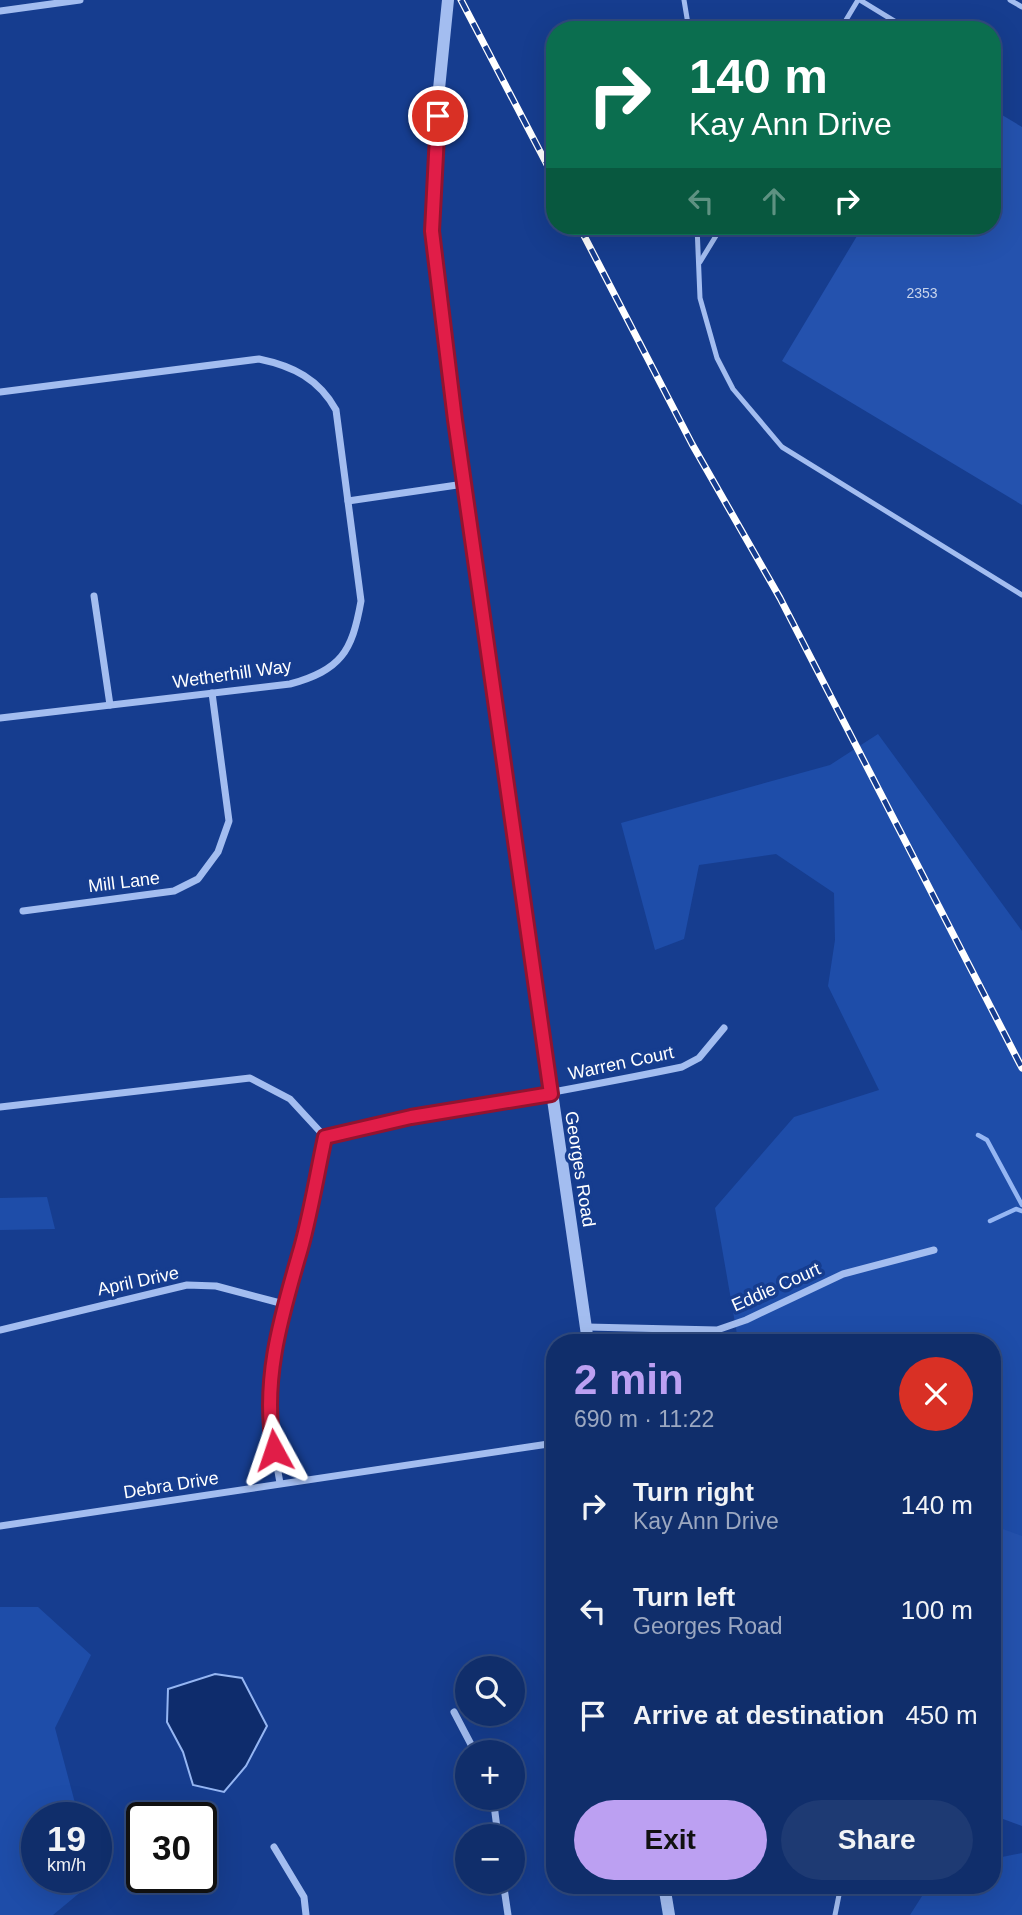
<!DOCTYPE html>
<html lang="en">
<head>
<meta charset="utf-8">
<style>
	:root { --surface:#102e6b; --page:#1e3a73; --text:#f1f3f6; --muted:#9ca8c1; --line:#304a7e; --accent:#bca0f2 }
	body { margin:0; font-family:Arial,sans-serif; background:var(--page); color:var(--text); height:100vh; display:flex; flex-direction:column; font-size:26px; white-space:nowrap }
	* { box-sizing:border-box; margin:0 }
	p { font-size:23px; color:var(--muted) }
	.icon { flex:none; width:38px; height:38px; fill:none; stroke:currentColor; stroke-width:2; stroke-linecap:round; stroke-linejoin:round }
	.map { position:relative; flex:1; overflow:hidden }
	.drawer { position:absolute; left:546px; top:1334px; width:455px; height:560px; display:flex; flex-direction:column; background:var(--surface); border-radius:28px; box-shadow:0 7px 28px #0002,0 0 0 2px var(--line) }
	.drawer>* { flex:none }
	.top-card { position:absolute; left:546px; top:21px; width:455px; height:214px; border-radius:28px; box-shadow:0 7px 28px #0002,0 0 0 2px var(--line); background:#0b6e4f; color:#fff; overflow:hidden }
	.tools { position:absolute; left:455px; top:1656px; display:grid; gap:14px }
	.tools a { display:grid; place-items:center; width:70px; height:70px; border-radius:50%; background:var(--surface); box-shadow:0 7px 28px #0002,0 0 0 2px var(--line); font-size:35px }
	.speed { position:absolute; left:21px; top:1802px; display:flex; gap:14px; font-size:35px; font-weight:700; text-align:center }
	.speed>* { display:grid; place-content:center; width:91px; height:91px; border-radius:50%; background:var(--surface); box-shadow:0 7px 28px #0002,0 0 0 2px var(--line); line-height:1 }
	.speed small { font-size:18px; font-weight:400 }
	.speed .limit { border:4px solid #111; border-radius:10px; background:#fff; color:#111 }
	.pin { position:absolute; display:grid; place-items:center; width:60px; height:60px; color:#fff; margin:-30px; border:4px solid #fff; border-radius:50%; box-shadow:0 2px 7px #0007 }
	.me { position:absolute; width:77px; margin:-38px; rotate:355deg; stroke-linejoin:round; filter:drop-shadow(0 0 5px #0008) }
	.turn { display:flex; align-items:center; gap:24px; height:147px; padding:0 28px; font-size:32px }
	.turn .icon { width:91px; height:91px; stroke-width:2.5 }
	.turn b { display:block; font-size:49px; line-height:60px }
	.lanes { display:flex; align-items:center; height:66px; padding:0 28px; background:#0003; justify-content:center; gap:35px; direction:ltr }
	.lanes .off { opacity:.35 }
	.round { display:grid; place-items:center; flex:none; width:74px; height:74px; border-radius:37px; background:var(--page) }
	.overview { display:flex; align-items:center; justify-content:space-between; height:119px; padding:0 28px }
	h1 { font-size:42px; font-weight:600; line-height:52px; color:var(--accent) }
	.primary-button { display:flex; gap:14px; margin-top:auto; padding:14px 28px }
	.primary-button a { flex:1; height:80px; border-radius:42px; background:var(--accent); color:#111; font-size:28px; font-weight:600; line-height:80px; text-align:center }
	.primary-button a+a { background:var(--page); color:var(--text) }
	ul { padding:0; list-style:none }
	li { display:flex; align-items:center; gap:21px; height:105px; padding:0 28px }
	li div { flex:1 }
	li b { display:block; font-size:26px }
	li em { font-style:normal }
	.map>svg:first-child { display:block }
	.green { fill:#1e4da9 }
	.water { fill:#0e2c6c; stroke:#95b6f3; stroke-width:2 }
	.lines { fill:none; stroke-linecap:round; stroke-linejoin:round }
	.stream { stroke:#95b6f3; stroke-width:4.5 }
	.building { fill:#2452ae }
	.service { stroke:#a3bdf0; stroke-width:5 }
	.minor { stroke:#a3bdf0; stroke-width:7 }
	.tertiary { stroke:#a3bdf0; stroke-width:12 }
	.rail-casing { stroke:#fff; stroke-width:7 }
	.rail { stroke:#163d8f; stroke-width:4.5; stroke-dasharray:13; stroke-linecap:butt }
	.route-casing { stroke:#92132f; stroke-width:18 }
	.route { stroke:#e11d48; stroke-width:12 }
	.labels { text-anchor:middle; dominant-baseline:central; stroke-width:7; stroke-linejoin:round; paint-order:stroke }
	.number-label { font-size:14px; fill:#c8d4eb }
	.street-label { font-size:18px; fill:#fff; stroke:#163d8f }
</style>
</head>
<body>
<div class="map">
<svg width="1022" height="1915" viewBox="0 0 1022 1915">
	<rect width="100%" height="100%" fill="#163d8f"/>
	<g class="green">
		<polygon points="878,734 1022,931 1022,1538 992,1530 992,1342 738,1340 715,1208 794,1117 879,1090 828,986 835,940 834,893 776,854 699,865 684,939 655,950 621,823 830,765"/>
		<polygon points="47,1197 55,1229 0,1230 0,1198"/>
		<polygon points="0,1607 38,1607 91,1655 55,1728 79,1818 37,1818 37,1878 95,1880 53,1915 0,1915"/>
		<polygon points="1022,1853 1022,1915 910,1915 929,1885 992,1885 992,1859"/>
	</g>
	<polygon class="water" points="215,1674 242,1678 267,1726 246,1766 224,1792 193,1785 183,1752 167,1722 168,1689"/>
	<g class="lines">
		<g class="stream">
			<polyline points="978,1135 987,1140 1022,1205"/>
			<polyline points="990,1221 1016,1209 1022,1211"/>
		</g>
	</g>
	<g class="building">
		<polygon points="992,109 1022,127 1022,505 782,361 863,226 992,226"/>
		<polygon points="992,1525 1022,1536 1022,1826 992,1815"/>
	</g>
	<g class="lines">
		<g class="service">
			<polyline points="684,0 689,30"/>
			<polyline points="860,0 909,30"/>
			<polyline points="1010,0 1022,7"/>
			<polyline points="840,30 858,0"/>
			<polyline points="697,226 700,298 717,358 733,389 782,447 1022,595"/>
			<polyline points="700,262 722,226"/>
			<polyline points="835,1915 841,1885"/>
		</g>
		<g class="minor">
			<polyline points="0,11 80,0"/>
			<path d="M 0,392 L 259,359 C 293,366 319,379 336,410 L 361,601 C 352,652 341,670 290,684 L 0,718"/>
			<polyline points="348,501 464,484"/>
			<polyline points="94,596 110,705"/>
			<polyline points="23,911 174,891 198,879 218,852 229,821 212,693"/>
			<polyline points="0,1107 250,1078 290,1099 325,1137"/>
			<path d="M 325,1137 C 443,1110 563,1092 682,1067 L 699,1058 L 724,1028"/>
			<polyline points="587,1327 717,1330 746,1320 843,1274 934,1250"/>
			<polyline points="0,1330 187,1285 216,1286 284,1304"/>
			<polyline points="280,1483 271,1433 269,1381 284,1304 302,1245 325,1137"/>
			<polyline points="0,1526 555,1443"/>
			<polyline points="454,1712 475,1752"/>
			<polyline points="493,1797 498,1836"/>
			<polyline points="274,1847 304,1897 306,1915"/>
			<polyline points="503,1881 508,1915"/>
		</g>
		<g class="tertiary">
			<polyline points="448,0 439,89 432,231 455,420 588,1342"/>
			<polyline points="664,1885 669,1915"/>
		</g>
		<defs>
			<g id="rail">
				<polyline points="461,0 555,180"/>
				<polyline points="579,226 692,444 780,598 1022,1068"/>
			</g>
		</defs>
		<use href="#rail" class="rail-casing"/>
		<use href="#rail" class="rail"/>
	</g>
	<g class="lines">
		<defs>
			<path id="route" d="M 274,1450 C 261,1380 282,1314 301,1248 C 311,1212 317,1174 325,1137 L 411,1117 L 551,1094 L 455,420 L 432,231 L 438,116"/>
		</defs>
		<use href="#route" class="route-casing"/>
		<use href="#route" class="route"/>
	</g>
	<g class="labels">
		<g class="number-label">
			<text x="922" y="293">2353</text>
		</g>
		<g class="street-label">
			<text transform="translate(232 674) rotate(-8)">Wetherhill Way</text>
			<text transform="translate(124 882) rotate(-7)">Mill Lane</text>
			<text transform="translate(621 1063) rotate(-12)">Warren Court</text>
			<text transform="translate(580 1169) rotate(81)">Georges Road</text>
			<text transform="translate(138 1281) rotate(-12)">April Drive</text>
			<text transform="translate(776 1287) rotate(-24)">Eddie Court</text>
			<text transform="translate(171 1485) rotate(-9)">Debra Drive</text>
		</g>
	</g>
</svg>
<div class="tools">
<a><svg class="icon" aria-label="search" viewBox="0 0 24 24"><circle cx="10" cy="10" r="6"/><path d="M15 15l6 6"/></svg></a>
<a>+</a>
<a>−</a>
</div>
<div class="speed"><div>19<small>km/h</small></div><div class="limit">30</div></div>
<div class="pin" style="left:438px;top:116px;background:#d93025"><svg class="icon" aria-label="arrive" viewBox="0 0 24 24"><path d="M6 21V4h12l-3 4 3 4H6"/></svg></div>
<svg class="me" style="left:274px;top:1450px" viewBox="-20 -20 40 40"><path d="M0-17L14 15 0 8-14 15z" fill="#e11d48" stroke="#fff" stroke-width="4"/></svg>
<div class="top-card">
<div class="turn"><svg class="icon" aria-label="right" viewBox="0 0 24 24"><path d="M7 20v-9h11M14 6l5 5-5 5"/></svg><div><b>140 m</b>Kay Ann Drive</div></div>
<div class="lanes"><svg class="icon off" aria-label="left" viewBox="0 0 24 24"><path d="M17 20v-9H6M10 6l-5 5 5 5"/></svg><svg class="icon off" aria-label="ahead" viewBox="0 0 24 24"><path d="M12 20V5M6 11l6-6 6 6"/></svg><svg class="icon" aria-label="right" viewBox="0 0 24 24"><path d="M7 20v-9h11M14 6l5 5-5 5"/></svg></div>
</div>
<section class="drawer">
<div class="overview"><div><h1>2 min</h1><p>690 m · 11:22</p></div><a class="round" style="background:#d93025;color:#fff"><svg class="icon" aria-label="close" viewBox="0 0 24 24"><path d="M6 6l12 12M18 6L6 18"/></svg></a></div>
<ul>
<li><svg class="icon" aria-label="right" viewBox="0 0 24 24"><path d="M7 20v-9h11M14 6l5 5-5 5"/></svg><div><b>Turn right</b><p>Kay Ann Drive</p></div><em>140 m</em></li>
<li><svg class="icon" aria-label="left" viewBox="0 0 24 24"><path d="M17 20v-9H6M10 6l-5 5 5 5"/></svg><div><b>Turn left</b><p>Georges Road</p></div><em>100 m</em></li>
<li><svg class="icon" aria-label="arrive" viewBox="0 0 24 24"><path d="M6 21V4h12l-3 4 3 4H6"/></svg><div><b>Arrive at destination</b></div><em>450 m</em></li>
</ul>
<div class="primary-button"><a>Exit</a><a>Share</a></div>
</section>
</div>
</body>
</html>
